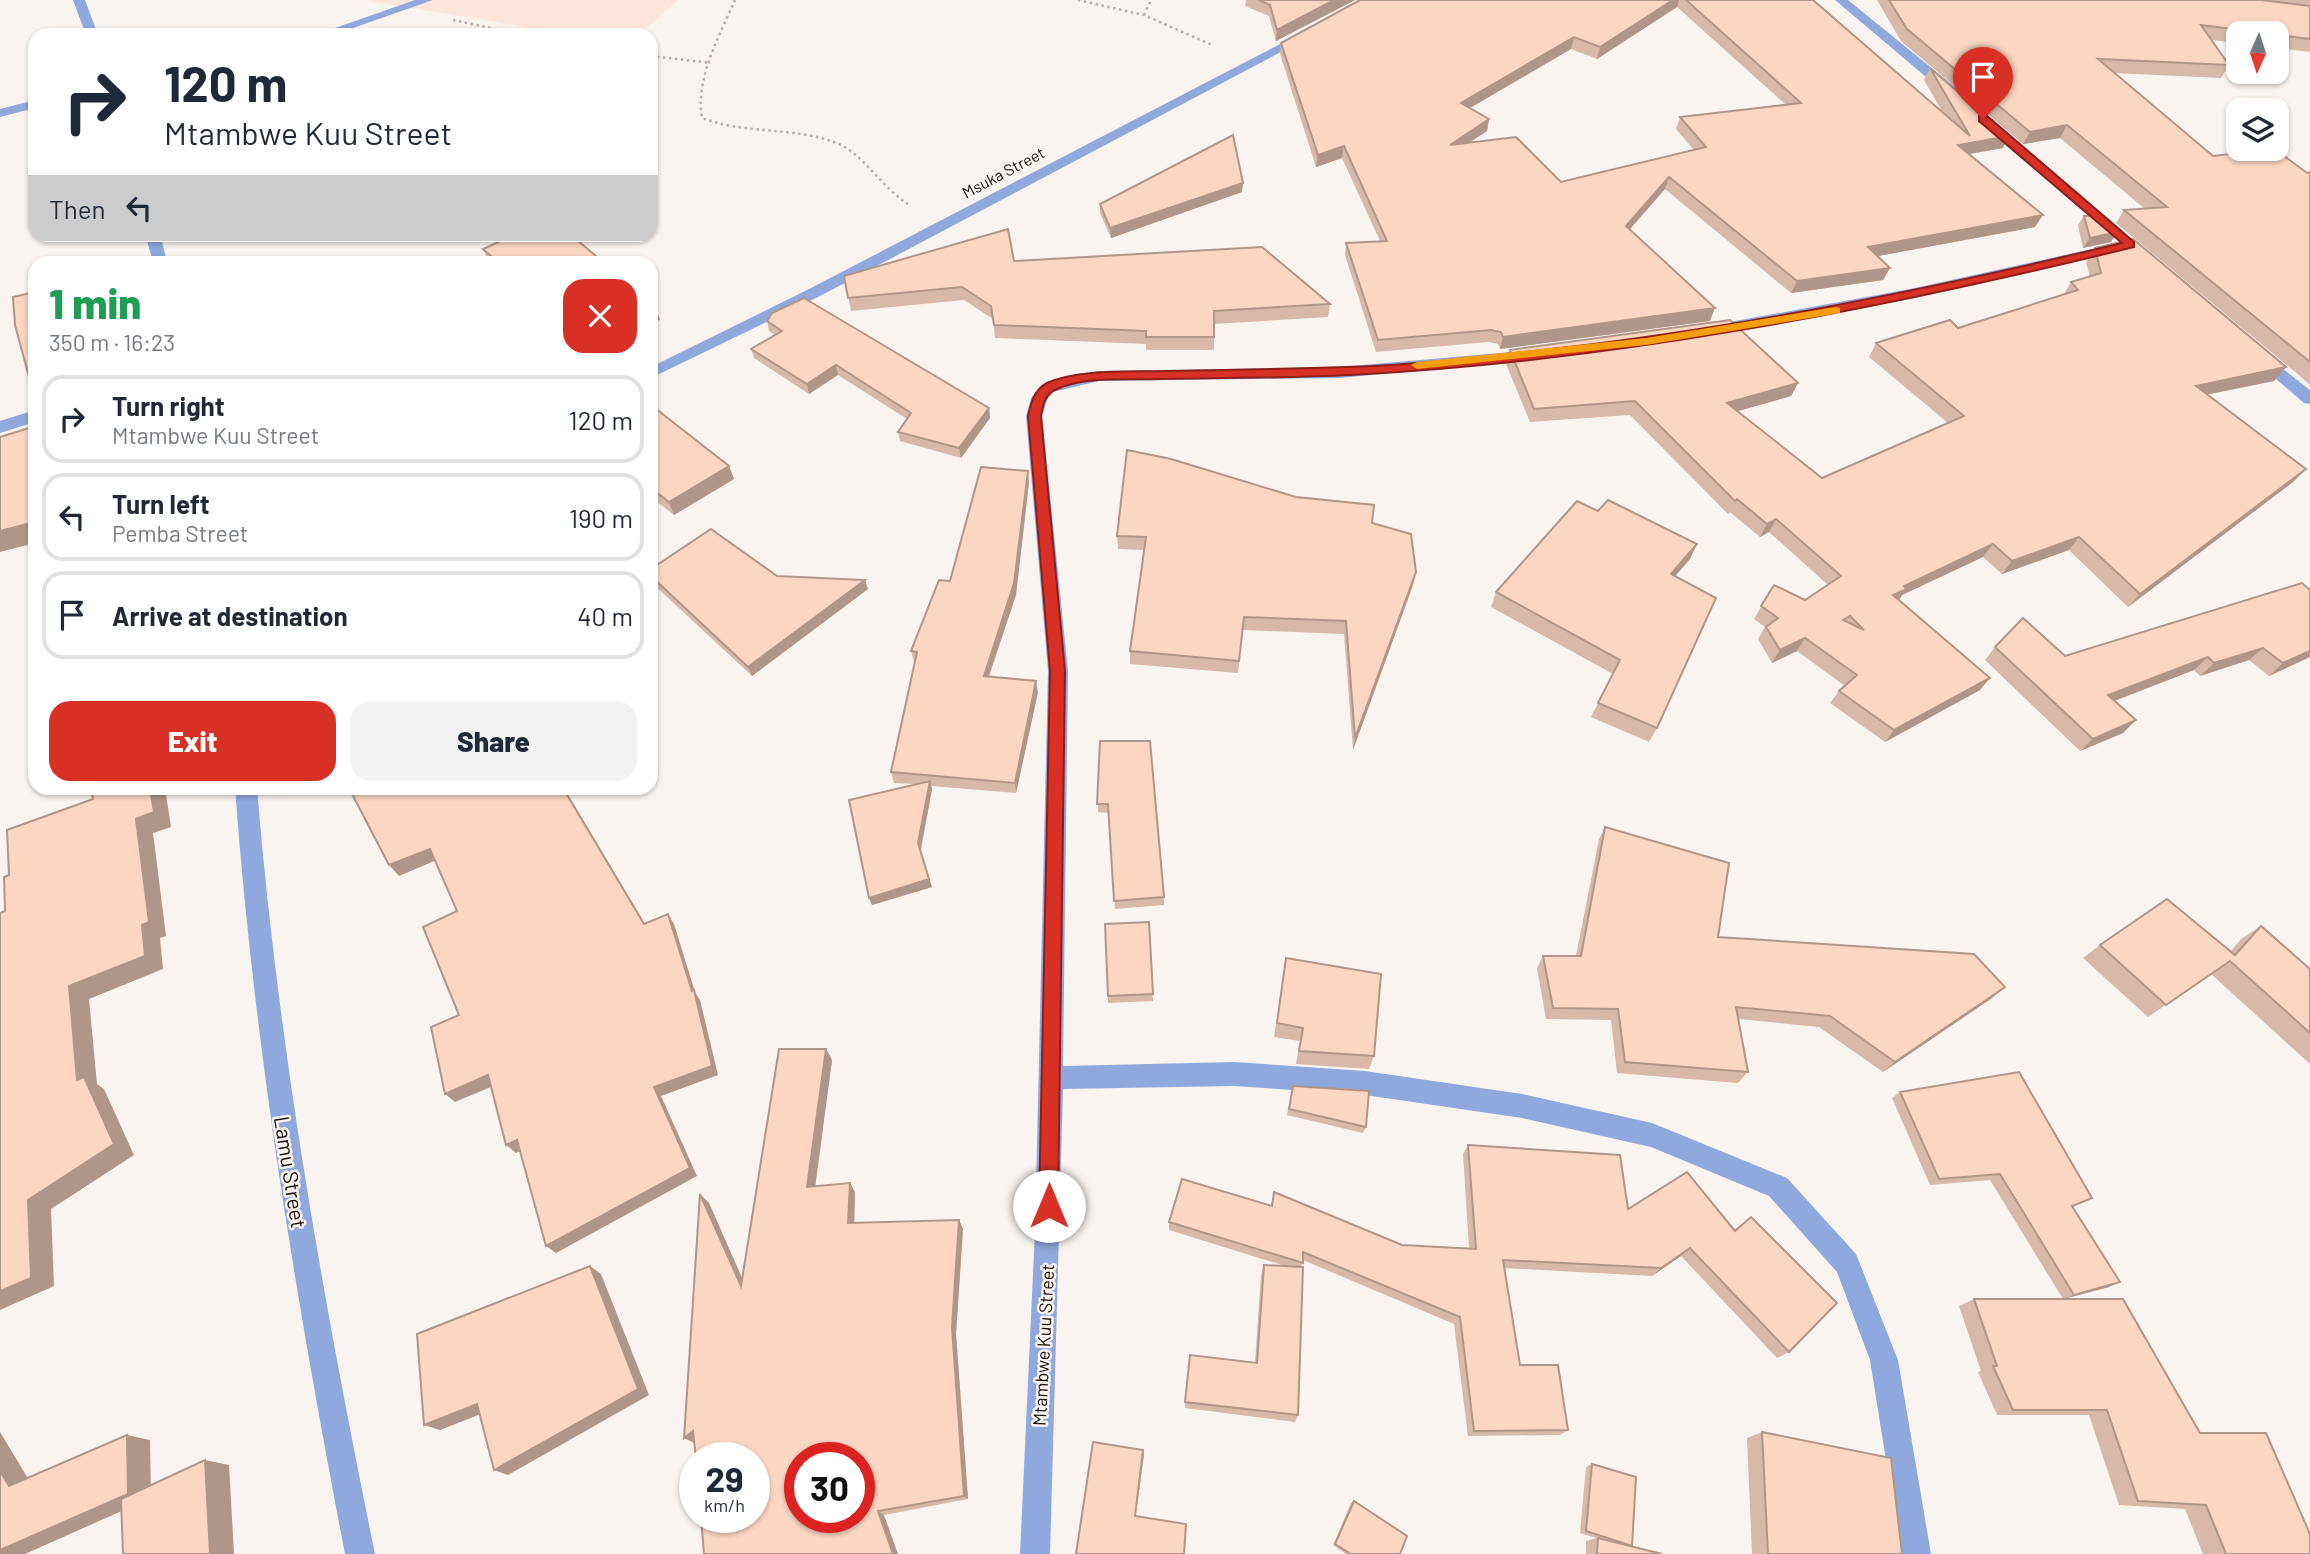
<!DOCTYPE html>
<html lang="en">
<head>
<meta charset="utf-8">
<style>
	:root { --surface:#fff; --page:#f2f2f3; --text:#1f2937; --muted:#747a83; --line:#e0e1e3; --accent:#d93025 }
	body { margin:0; font-family:Barlow,sans-serif; background:var(--page); color:var(--text); height:100vh; display:flex; flex-direction:column; font-size:26px; white-space:nowrap }
	* { box-sizing:border-box; margin:0 }
	p { font-size:23px; color:var(--muted) }
	.icon { flex:none; width:38px; height:38px; fill:none; stroke:currentColor; stroke-width:2; stroke-linecap:round; stroke-linejoin:round }
	.map { position:relative; flex:1; overflow:hidden }
	.details { position:absolute; left:28px; top:256px; width:630px; height:539px; display:flex; flex-direction:column; background:var(--surface); border-radius:21px; box-shadow:0 2px 5px #0004 }
	.details>* { flex:none }
	.banner { position:absolute; left:28px; top:28px; width:630px; height:214px; border-radius:21px; box-shadow:0 2px 5px #0004; background:#fff; color:var(--text); overflow:hidden }
	.needle { width:46px; rotate:183deg }
	.controls { position:absolute; left:2226px; top:21px; display:grid; gap:14px }
	.controls a { display:grid; place-items:center; width:63px; height:63px; border-radius:14px; background:var(--surface); box-shadow:0 2px 5px #0004; font-size:35px }
	.speed { position:absolute; left:679px; top:1442px; display:flex; gap:14px; font-size:35px; font-weight:700; text-align:center }
	.speed>* { display:grid; place-content:center; width:91px; height:91px; border-radius:50%; background:var(--surface); box-shadow:0 2px 5px #0004; line-height:1 }
	.speed small { font-size:18px; font-weight:400 }
	.speed .limit { border:10px solid #d22; background:#fff; color:#111 }
	.pin { position:absolute; display:grid; place-items:center; width:60px; height:60px; color:#fff; margin:-72px -30px; border-radius:50% 50% 50% 0; rotate:-45deg; box-shadow:0 0 7px #0007 }
	.pin .icon { rotate:45deg }
	.me { position:absolute; width:77px; margin:-38px; rotate:0deg; stroke-linejoin:round; filter:drop-shadow(0 0 5px #0008) }
	.turn { display:flex; align-items:center; gap:24px; height:147px; padding:0 21px; font-size:32px }
	.turn .icon { width:91px; height:91px; stroke-width:2.5 }
	.turn b { display:block; font-size:49px; line-height:60px }
	.then { display:flex; align-items:center; height:66px; padding:0 21px; background:#0003; gap:14px; font-size:26px }
	.round { display:grid; place-items:center; flex:none; width:74px; height:74px; border-radius:21px; background:var(--page) }
	.summary { display:flex; align-items:center; justify-content:space-between; height:119px; padding:0 21px }
	h1 { font-size:42px; font-weight:800; line-height:52px; color:#1e9e55 }
	.button { display:flex; gap:14px; margin-top:auto; padding:14px 21px }
	.button a { flex:1; height:80px; border-radius:21px; background:var(--accent); color:#fff; font-size:28px; font-weight:800; line-height:80px; text-align:center }
	.button a+a { background:var(--page); color:var(--text) }
	ul { padding:0; list-style:none }
	li { display:flex; align-items:center; gap:21px; height:88px; margin:0 14px 10px; padding:0 7px; border:4px solid var(--line); border-radius:21px }
	li div { flex:1 }
	li b { display:block; font-size:26px }
	li em { font-style:normal }
	.map>svg:first-child { display:block }
	.built { fill:#fee6da }
	.lines { fill:none; stroke-linecap:round; stroke-linejoin:round }
	.path { stroke:#b5aeaa; stroke-width:2.5; stroke-dasharray:2.5 3.5; stroke-linecap:butt }
	.minor { fill:#8fa9de; fill-rule:evenodd }
	.wall { fill:#d8b8a7; fill-rule:evenodd }
	.shaded-wall { fill:#b09688 }
	.building { fill:#fbd6c2; stroke:#b09688; stroke-width:2; fill-rule:evenodd }
	.route { fill:#d93025; stroke:#8d1f18; stroke-width:2 }
	.slow { fill:#f59e0b }
	.labels { text-anchor:middle; dominant-baseline:central; stroke-width:5; stroke-linejoin:round; paint-order:stroke }
	.far-street-label { font-size:16px; fill:#180d08; stroke:#faf4f1 }
	.street-label { font-size:18px; fill:#180d08; stroke:#faf4f1 }
	.near-street-label { font-size:21px; fill:#180d08; stroke:#faf4f1 }
</style>
</head>
<body>
<div class="map">
<svg width="2310" height="1554" viewBox="0 0 2310 1554">
	<rect width="100%" height="100%" fill="#faf4f1"/>
	<polygon class="built" points="363,0 678,0 639,35 575,35"/>
	<g class="lines">
		<g class="path">
			<path d="M 735,0 C 720,35 695,78 702,118 C 746,135 796,126 839,144 C 863,154 882,188 908,204"/>
			<polyline points="1078,0 1144,15 1212,45"/>
			<polyline points="1144,15 1151,0"/>
			<polyline points="453,20 524,35"/>
			<polyline points="651,56 711,63"/>
		</g>
		<g class="minor">
			<polygon points="73,0 85,0 98,35 86,35"/>
			<polygon points="415,0 433,0 333,35 315,35"/>
			<polygon points="1835,0 1848,0 1955,87 1955,93 1945,93"/>
			<polygon points="1303,32 1313,35 822,295 651,378 651,367 811,288"/>
			<polygon points="35,100 35,108 0,117 0,109"/>
			<polygon points="1980,117 1990,117 2123,231 2123,237 2113,237 1980,123"/>
			<polygon points="145,234 160,234 167,262 153,262"/>
			<polygon points="2119,243 2124,244 2124,250 1915,298 1708,336 1700,331 1708,326 1915,288"/>
			<polygon points="1534,350 1542,355 1540,359 1340,378 1099,381 1053,392 1048,398 1042,416 1068,671 1063,1066 1234,1062 1365,1071 1522,1094 1652,1123 1787,1178 1856,1254 1898,1360 1931,1554 1901,1554 1870,1360 1837,1272 1769,1196 1651,1147 1522,1118 1365,1095 1234,1086 1063,1089 1050,1554 1020,1554 1035,1231 1048,671 1026,416 1031,398 1042,385 1073,375 1099,371 1340,367"/>
			<polygon points="2259,350 2310,390 2310,404 2304,403 2253,359 2251,355"/>
			<polygon points="35,410 35,422 0,433 0,421"/>
			<path d="M 235,788 L 257,788 C 278,1046 323,1300 375,1554 L 345,1554 C 296,1300 254,1046 235,788 Z"/>
		</g>
	</g>
	<g class="wall">
		<polygon points="1246,0 1355,0 1276,41 1269,16 1245,6"/>
		<path d="M 1360,0 L 1813,0 L 1943,113 L 1924,80 L 1930,68 L 2003,148 L 1969,154 L 2035,227 L 1878,256 L 1890,268 L 1883,280 L 1791,293 L 1665,189 L 1630,229 L 1710,321 L 1500,349 L 1498,344 L 1488,342 L 1376,352 L 1345,255 L 1346,243 L 1380,241 L 1342,158 L 1316,167 L 1280,54 L 1281,43 ZM 1677,7 L 1785,104 L 1680,117 L 1676,129 L 1694,150 L 1561,182 L 1469,143 L 1487,131 L 1489,119 L 1470,108 L 1571,49 L 1597,59 Z"/>
		<polygon points="1877,0 2310,0 2310,52 2277,48 2277,33 2238,33 2238,43 2211,40 2229,65 2221,78 2114,73 2213,156 2307,173 2310,172 2310,385 2300,376 2116,223 2124,210 2145,209 2060,138 2023,144 1901,41"/>
		<polygon points="1242,192 1111,238 1100,213 1100,204"/>
		<polygon points="2084,216 2111,242 2083,248 2078,225"/>
		<polygon points="2095,248 2274,381 2208,394 2293,482 2128,607 2069,550 2002,574 1983,557 1902,595 1899,600 1980,690 1885,742 1830,703 1839,691 1845,686 1797,651 1772,663 1758,639 1765,627 1754,619 1774,585 1805,600 1828,585 1769,532 1760,537 1730,512 1728,514 1630,415 1530,422 1506,364 1510,350 1798,383 1791,396 1737,411 1822,478 1948,423 1869,357 1876,343 1958,328 2064,294 2071,282 2090,277 2086,262"/>
		<polygon points="483,249 603,262 489,262"/>
		<polygon points="1014,261 1330,304 1328,317 1214,324 1214,350 1146,350 1146,344 995,338 993,319 964,300 851,311 844,276"/>
		<polygon points="767,321 989,408 990,418 961,458 900,441 898,432 907,419 838,375 809,394 754,358 751,349 775,335 769,331"/>
		<polygon points="651,405 729,466 734,479 674,515 651,497"/>
		<polygon points="1029,482 1016,595 989,677 1038,692 1016,793 931,786 932,789 921,851 932,887 872,905 914,784 894,783 891,772 915,662 914,662 911,651 950,581"/>
		<polygon points="1372,523 1413,585 1353,750 1344,634 1243,630 1238,673 1130,664 1130,651 1144,550 1118,549 1117,536"/>
		<polygon points="1690,559 1675,576 1657,728 1649,742 1591,717 1613,674 1491,607 1496,592"/>
		<polygon points="651,569 777,576 865,580 868,589 752,676 651,582"/>
		<polygon points="2302,583 2310,657 2269,676 2249,660 2200,676 2194,670 2114,701 2123,733 2080,751 1985,660 1995,647 2065,656"/>
		<polygon points="1100,741 1164,897 1164,905 1115,909 1109,813 1098,812"/>
		<polygon points="1605,827 1718,937 1992,998 1883,1072 1819,1027 1739,1019 1748,1072 1738,1083 1617,1073 1611,1020 1546,1019 1537,968 1543,956 1576,956 1599,839"/>
		<polygon points="1149,922 1153,1001 1108,1003 1105,924"/>
		<polygon points="2261,926 2310,969 2310,1064 2211,974 2148,1017 2083,958 2100,945 2231,951 2241,939"/>
		<polygon points="1286,958 1374,1056 1369,1069 1296,1064 1300,1041 1274,1037"/>
		<polygon points="826,1049 832,1060 815,1186 855,1192 854,1223 959,1220 963,1229 956,1334 968,1499 884,1515 704,1554 700,1194 709,1203 742,1278"/>
		<polygon points="1293,1086 1366,1127 1363,1133 1287,1115"/>
		<polygon points="1900,1092 2092,1198 2073,1207 2109,1287 2063,1299 2200,1433 2310,1554 2203,1554 2185,1509 2119,1505 2089,1415 1997,1415 1978,1372 1981,1371 1959,1306 1974,1299 2063,1299 1990,1180 1930,1185 1892,1098"/>
		<polygon points="1468,1145 1628,1209 1734,1230 1751,1217 1789,1352 1777,1358 1681,1256 1652,1276 1504,1268 1520,1365 1568,1430 1560,1435 1468,1436 1454,1324 1303,1260 1301,1267 1298,1415 1295,1422 1185,1408 1190,1355 1255,1363 1261,1275 1264,1265 1285,1266 1169,1230 1169,1222 1271,1206 1274,1192 1402,1245 1469,1248 1463,1154"/>
		<polygon points="1762,1432 1902,1554 1752,1554 1747,1438"/>
		<polygon points="1592,1464 1632,1546 1662,1554 1586,1554 1586,1541 1596,1538 1580,1533 1586,1467"/>
		<polygon points="1354,1501 1400,1554 1346,1554 1333,1545 1351,1503"/>
	</g>
	<g class="shaded-wall">
		<polygon points="1334,0 1355,0 1276,41 1277,30"/>
		<polygon points="1673,0 1679,0 1677,7 1597,59 1600,47"/>
		<polygon points="1574,37 1571,49 1458,115 1461,103"/>
		<polygon points="1489,119 1487,131 1447,157 1450,145"/>
		<polygon points="2067,125 2060,138 2023,144 2030,132"/>
		<polygon points="2009,136 2003,148 1952,157 1958,145"/>
		<polygon points="1344,146 1342,158 1316,167 1318,155"/>
		<polygon points="1669,177 1665,189 1622,238 1626,226"/>
		<polygon points="1243,183 1242,192 1111,238 1110,228"/>
		<polygon points="2043,215 2035,227 1862,259 1868,247"/>
		<polygon points="2118,232 2111,242 2083,248 2090,238"/>
		<polygon points="1890,268 1883,280 1791,293 1797,281"/>
		<polygon points="655,306 660,320 651,325 651,308"/>
		<polygon points="1715,308 1710,321 1500,349 1503,337"/>
		<polygon points="836,365 838,375 809,394 807,384"/>
		<polygon points="2286,367 2274,381 2186,399 2196,386"/>
		<polygon points="1798,383 1791,396 1721,416 1727,403"/>
		<polygon points="989,408 990,418 961,458 959,448"/>
		<polygon points="729,466 734,479 674,515 669,502"/>
		<polygon points="2306,469 2293,482 2128,607 2140,594"/>
		<polygon points="1028,471 1029,482 1016,595 985,687 984,676"/>
		<polygon points="1776,519 1769,532 1760,537 1767,524"/>
		<polygon points="35,522 35,543 0,552 0,531"/>
		<polygon points="2079,537 2069,550 2002,574 2012,561"/>
		<polygon points="1697,544 1690,559 1664,589 1671,574"/>
		<polygon points="1993,544 1983,557 1902,595 1898,602 1893,595 1904,586"/>
		<polygon points="1416,572 1413,585 1353,750 1355,738"/>
		<polygon points="865,580 868,589 752,676 748,667"/>
		<polygon points="1805,638 1797,651 1772,663 1780,650"/>
		<polygon points="2263,648 2249,660 2200,676 2214,663"/>
		<polygon points="2310,651 2310,657 2269,676 2283,663"/>
		<polygon points="2208,657 2194,670 2096,708 2108,695"/>
		<polygon points="1990,678 1980,690 1885,742 1894,730"/>
		<polygon points="1036,681 1038,692 1016,793 1015,783"/>
		<polygon points="2136,720 2123,733 2080,751 2093,739"/>
		<polygon points="930,781 932,789 920,851 918,843"/>
		<polygon points="150,788 165,788 171,827 153,833 166,936 160,938 163,969 89,999 97,1084 104,1089 134,1155 51,1209 54,1286 0,1310 0,1291 28,1200 77,1080 69,986 142,925 136,819"/>
		<polygon points="563,788 564,788 651,934 644,924"/>
		<polygon points="430,849 439,859 399,876 389,865"/>
		<polygon points="929,879 932,887 872,905 869,898"/>
		<polygon points="668,914 674,924 695,992 700,1000 718,1075 661,1096 697,1176 556,1253 546,1246 654,1087 692,991"/>
		<polygon points="2005,987 1992,998 1883,1072 1895,1062"/>
		<polygon points="826,1049 832,1060 814,1196 807,1187"/>
		<polygon points="488,1075 498,1084 455,1102 445,1094"/>
		<polygon points="517,1140 526,1148 516,1153 506,1145"/>
		<polygon points="850,1183 855,1192 854,1232 848,1223"/>
		<polygon points="700,1194 709,1203 749,1294 741,1286"/>
		<polygon points="959,1220 963,1229 956,1334 968,1499 964,1496 952,1327"/>
		<polygon points="1690,1248 1681,1256 1652,1276 1661,1268"/>
		<polygon points="590,1266 601,1274 649,1395 508,1475 494,1470"/>
		<polygon points="2120,1282 2109,1287 2063,1299 2074,1295"/>
		<polygon points="477,1404 491,1410 440,1430 424,1425"/>
		<polygon points="693,1431 694,1443 684,1438"/>
		<polygon points="0,1432 35,1490 9,1486 0,1471"/>
		<polygon points="127,1435 150,1440 151,1498 25,1554 0,1554 0,1550"/>
		<polygon points="1143,1450 1144,1455 1135,1520 1135,1516"/>
		<polygon points="205,1460 229,1465 234,1554 210,1554"/>
		<polygon points="878,1511 884,1515 898,1554 893,1554"/>
	</g>
	<g class="building">
		<polygon points="1259,0 1334,0 1277,30 1270,5"/>
		<polygon points="1360,0 1673,0 1600,47 1574,37 1461,103 1489,119 1450,145 1516,137 1561,182 1706,147 1680,117 1801,103 1686,0 1813,0 1970,136 1930,68 2009,136 1958,145 2043,215 1868,247 1890,268 1797,281 1669,177 1626,226 1715,308 1503,337 1501,332 1491,330 1378,340 1346,243 1387,241 1344,146 1318,155 1281,43"/>
		<polygon points="1889,0 2261,0 2310,6 2310,39 2277,35 2277,33 2266,33 2201,25 2229,65 2098,59 2213,156 2275,149 2307,173 2310,172 2310,362 2124,210 2167,207 2067,125 2030,132 1907,29"/>
		<polygon points="1233,135 1243,183 1110,228 1100,204"/>
		<polygon points="2097,215 2118,232 2090,238 2084,216"/>
		<polygon points="1008,229 1014,261 1262,247 1330,304 1214,311 1214,337 1146,337 1146,331 994,325 991,306 962,287 848,298 844,276"/>
		<polygon points="516,234 570,234 603,262 498,262 483,249"/>
		<path d="M 2133,239 L 2286,367 L 2196,386 L 2306,469 L 2140,594 L 2079,537 L 2012,561 L 1993,544 L 1904,586 L 1907,589 L 1893,595 L 1990,678 L 1894,730 L 1839,691 L 1857,675 L 1805,638 L 1780,650 L 1766,627 L 1778,618 L 1761,606 L 1774,585 L 1805,600 L 1841,576 L 1776,519 L 1767,524 L 1737,499 L 1735,501 L 1635,401 L 1534,409 L 1510,350 L 1730,320 L 1798,383 L 1727,403 L 1822,478 L 1964,416 L 1876,343 L 1950,320 L 1958,328 L 2078,290 L 2071,282 L 2101,273 L 2095,248 ZM 1850,616 L 1864,630 L 1843,620 Z"/>
		<polygon points="35,292 35,399 15,325 13,297"/>
		<polygon points="804,298 989,408 959,448 898,432 911,413 836,365 807,384 751,349 782,331 767,321 772,313"/>
		<polygon points="651,405 729,466 669,502 651,488"/>
		<polygon points="35,426 35,522 0,531 0,437"/>
		<polygon points="1127,450 1171,459 1296,497 1374,505 1372,523 1411,534 1416,572 1355,738 1346,621 1244,617 1239,661 1130,651 1146,537 1117,536"/>
		<polygon points="981,467 1028,471 1014,583 984,676 1036,681 1015,783 891,772 917,652 911,651 939,580 950,581"/>
		<polygon points="1608,500 1697,544 1671,574 1716,598 1657,728 1598,703 1620,660 1496,592 1577,501 1598,511"/>
		<polygon points="711,529 777,576 865,580 748,667 651,576 651,569"/>
		<polygon points="2302,583 2310,590 2310,651 2283,663 2263,648 2214,663 2208,657 2108,695 2136,720 2093,739 1995,647 2023,618 2065,656"/>
		<polygon points="1100,741 1150,741 1164,897 1114,901 1108,804 1097,804"/>
		<polygon points="930,781 918,843 929,879 869,898 849,800"/>
		<polygon points="91,788 150,788 154,812 136,819 149,922 142,925 145,956 69,986 77,1080 84,1077 114,1144 28,1200 31,1278 0,1291 0,913 5,911 4,877 9,875 7,830 93,799"/>
		<polygon points="365,788 563,788 644,924 668,914 692,991 694,990 712,1066 654,1087 690,1168 546,1246 517,1140 506,1145 488,1075 445,1094 431,1027 459,1015 423,927 457,911 430,849 389,865 351,792"/>
		<polygon points="1605,827 1729,863 1718,937 1974,954 2005,987 1895,1062 1830,1016 1736,1007 1748,1072 1625,1062 1618,1009 1553,1008 1543,956 1581,956"/>
		<polygon points="2167,899 2235,955 2261,926 2310,969 2310,1033 2230,961 2166,1005 2100,945"/>
		<polygon points="1149,922 1153,994 1108,996 1105,924"/>
		<polygon points="1286,958 1381,974 1374,1056 1299,1051 1303,1028 1277,1023"/>
		<path d="M 779,1049 L 826,1049 L 807,1187 L 850,1183 L 848,1223 L 959,1220 L 952,1327 L 964,1496 L 878,1511 L 893,1554 L 704,1554 L 701,1517 L 754,1517 L 754,1458 L 696,1458 L 693,1431 L 684,1438 L 700,1194 L 741,1286 ZM 800,1458 L 859,1458 L 859,1517 L 800,1517 Z"/>
		<polygon points="2019,1072 2092,1198 2072,1206 2120,1282 2074,1295 2000,1174 1939,1179 1900,1092"/>
		<polygon points="1293,1086 1369,1091 1366,1127 1289,1109"/>
		<polygon points="1468,1145 1620,1155 1628,1209 1687,1172 1735,1231 1751,1217 1837,1303 1789,1352 1690,1248 1661,1268 1503,1260 1520,1365 1558,1365 1568,1430 1474,1431 1460,1317 1303,1252 1303,1263 1169,1222 1182,1179 1272,1206 1274,1192 1402,1245 1476,1249"/>
		<polygon points="1264,1265 1303,1267 1298,1415 1185,1402 1190,1355 1257,1363"/>
		<polygon points="590,1266 638,1389 494,1470 477,1404 424,1425 417,1334"/>
		<polygon points="1974,1299 2123,1299 2200,1433 2266,1433 2310,1534 2310,1554 2226,1554 2206,1505 2138,1501 2107,1410 2013,1410 1993,1366 1997,1366"/>
		<polygon points="1762,1432 1891,1458 1902,1554 1768,1554"/>
		<polygon points="127,1435 128,1494 0,1550 0,1471 9,1486"/>
		<polygon points="1093,1442 1143,1450 1135,1516 1186,1524 1184,1554 1076,1554"/>
		<polygon points="205,1460 210,1554 123,1554 121,1499"/>
		<polygon points="1592,1464 1636,1477 1632,1546 1586,1531"/>
		<polygon points="1354,1501 1407,1536 1400,1554 1351,1554 1335,1544"/>
		<polygon points="1598,1538 1662,1554 1597,1554"/>
	</g>
	<path class="route" d="M 1979,116 L 1987,116 L 2134,242 L 2134,247 C 1877,310 1615,361 1350,375 C 1286,378 1222,378 1158,379 C 1127,380 1086,376 1057,389 C 1045,394 1043,404 1041,416 L 1065,671 L 1058,1206 L 1056,1213 L 1049,1216 L 1042,1213 L 1039,1206 L 1050,671 L 1028,416 C 1031,403 1034,390 1047,383 C 1078,369 1131,372 1165,371 C 1225,370 1286,369 1346,367 C 1417,365 1489,356 1560,348 C 1750,326 1936,288 2122,243 L 1979,121 Z"/>
	<polygon class="slow" points="1836,307 1840,308 1840,313 1646,345 1417,369 1411,365 1417,362 1646,338"/>
	<g class="labels">
		<g class="far-street-label">
			<text transform="translate(1003 172) rotate(-28)">Msuka Street</text>
		</g>
		<g class="street-label">
			<text transform="translate(1043 1345) rotate(-87)">Mtambwe Kuu Street</text>
		</g>
		<g class="near-street-label">
			<text transform="translate(291 1172) rotate(81)">Lamu Street</text>
		</g>
	</g>
</svg>
<div class="controls">
<a><svg class="needle" viewBox="-14 -14 28 28"><path d="M0-13l5 13h-10z" fill="#e53935"/><path d="M0 13l5-13h-10z" fill="#747a83"/></svg></a>
<a><svg class="icon" aria-label="layers" viewBox="0 0 24 24"><path d="M12 4l9 5-9 5-9-5zM3 14l9 5 9-5"/></svg></a>
</div>
<div class="speed"><div>29<small>km/h</small></div><div class="limit">30</div></div>
<div class="pin" style="left:1983px;top:119px;background:#d93025"><svg class="icon" aria-label="arrive" viewBox="0 0 24 24"><path d="M6 21V4h12l-3 4 3 4H6"/></svg></div>
<svg class="me" style="left:1049px;top:1206px" viewBox="-20 -20 40 40"><circle r="19" fill="#fff"/><path d="M0-13L10 11 0 6-10 11z" fill="#d93025"/></svg>
<div class="banner">
<div class="turn"><svg class="icon" aria-label="right" viewBox="0 0 24 24"><path d="M7 20v-9h11M14 6l5 5-5 5"/></svg><div><b>120 m</b>Mtambwe Kuu Street</div></div>
<div class="then">Then<svg class="icon" aria-label="left" viewBox="0 0 24 24"><path d="M17 20v-9H6M10 6l-5 5 5 5"/></svg></div>
</div>
<section class="details">
<div class="summary"><div><h1>1 min</h1><p>350 m · 16:23</p></div><a class="round" style="background:#d93025;color:#fff"><svg class="icon" aria-label="close" viewBox="0 0 24 24"><path d="M6 6l12 12M18 6L6 18"/></svg></a></div>
<ul>
<li><svg class="icon" aria-label="right" viewBox="0 0 24 24"><path d="M7 20v-9h11M14 6l5 5-5 5"/></svg><div><b>Turn right</b><p>Mtambwe Kuu Street</p></div><em>120 m</em></li>
<li><svg class="icon" aria-label="left" viewBox="0 0 24 24"><path d="M17 20v-9H6M10 6l-5 5 5 5"/></svg><div><b>Turn left</b><p>Pemba Street</p></div><em>190 m</em></li>
<li><svg class="icon" aria-label="arrive" viewBox="0 0 24 24"><path d="M6 21V4h12l-3 4 3 4H6"/></svg><div><b>Arrive at destination</b></div><em>40 m</em></li>
</ul>
<div class="button"><a>Exit</a><a>Share</a></div>
</section>
</div>
</body>
</html>
